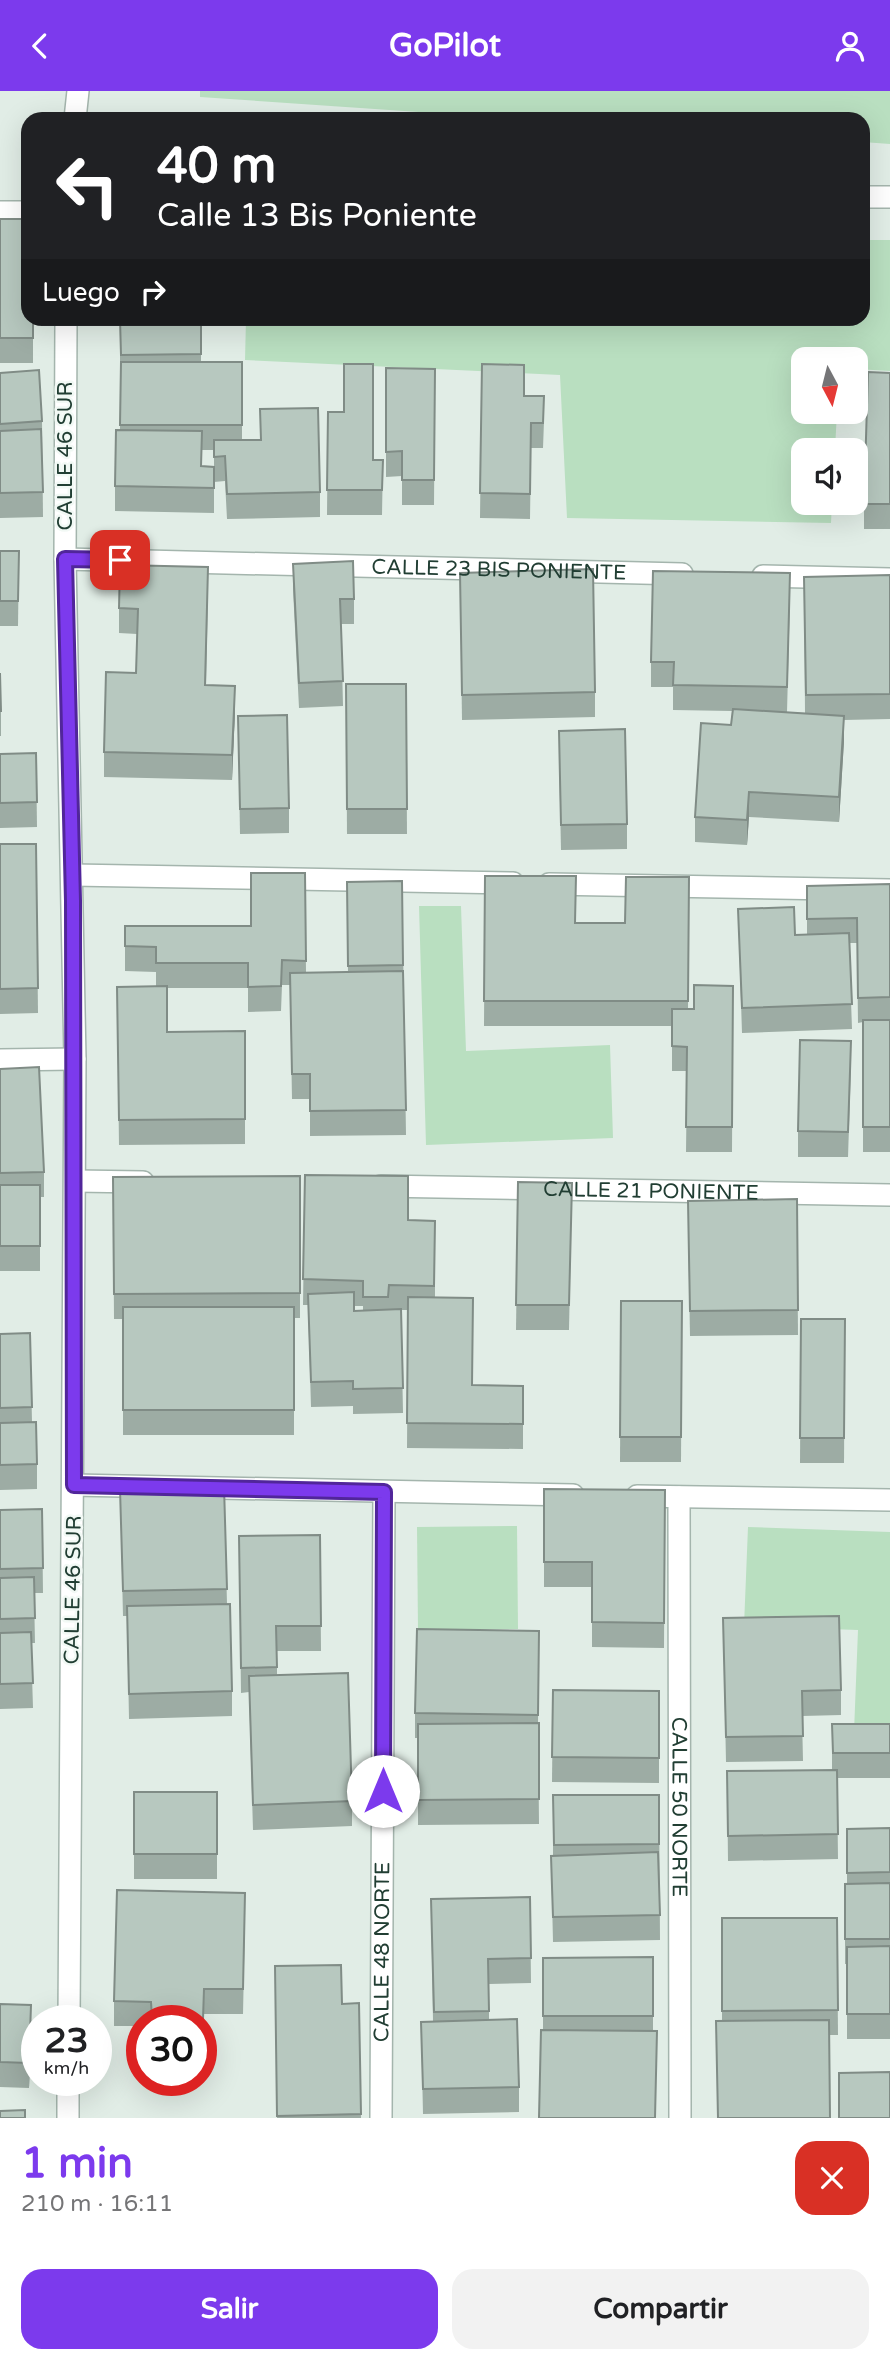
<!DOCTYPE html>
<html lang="es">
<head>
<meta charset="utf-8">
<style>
	:root { --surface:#fff; --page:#f2f2f2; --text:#202124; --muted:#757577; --accent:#7c3aed }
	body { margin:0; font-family:"Varela Round",sans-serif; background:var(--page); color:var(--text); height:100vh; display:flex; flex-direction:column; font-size:26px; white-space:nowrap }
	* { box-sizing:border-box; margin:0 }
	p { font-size:23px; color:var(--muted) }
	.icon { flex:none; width:38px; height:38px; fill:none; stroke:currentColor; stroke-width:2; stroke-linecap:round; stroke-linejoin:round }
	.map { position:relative; height:2027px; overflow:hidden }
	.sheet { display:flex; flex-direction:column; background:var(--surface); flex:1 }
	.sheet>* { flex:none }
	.banner { position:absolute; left:21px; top:21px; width:849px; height:214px; border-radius:21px; box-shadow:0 7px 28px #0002; background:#202124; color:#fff; overflow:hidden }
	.needle { width:46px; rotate:173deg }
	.buttons { position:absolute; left:791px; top:256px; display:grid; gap:14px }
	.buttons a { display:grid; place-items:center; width:77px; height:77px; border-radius:14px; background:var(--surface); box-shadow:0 7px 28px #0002; font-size:35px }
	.speed { position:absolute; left:21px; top:1914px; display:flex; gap:14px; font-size:35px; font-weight:700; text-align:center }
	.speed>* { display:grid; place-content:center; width:91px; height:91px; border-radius:50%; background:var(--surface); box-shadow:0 7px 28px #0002; line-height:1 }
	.speed small { font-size:18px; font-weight:400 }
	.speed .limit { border:10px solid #d22; background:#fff; color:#111 }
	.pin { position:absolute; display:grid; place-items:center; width:60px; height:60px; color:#fff; margin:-30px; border-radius:14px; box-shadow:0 4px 10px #0006 }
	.me { position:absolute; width:77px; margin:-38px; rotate:0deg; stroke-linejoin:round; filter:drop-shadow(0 0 5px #0008) }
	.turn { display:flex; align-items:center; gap:24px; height:147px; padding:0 21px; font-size:32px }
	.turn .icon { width:91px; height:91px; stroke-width:2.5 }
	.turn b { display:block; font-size:49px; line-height:60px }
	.then { display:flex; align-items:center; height:66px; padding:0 21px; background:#0003; gap:14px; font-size:26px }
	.round { display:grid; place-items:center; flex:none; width:74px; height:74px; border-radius:21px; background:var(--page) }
	.head { display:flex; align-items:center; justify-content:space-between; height:119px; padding:0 21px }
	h1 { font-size:42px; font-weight:800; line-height:52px; color:var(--accent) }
	.cta { display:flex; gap:14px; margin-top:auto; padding:14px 21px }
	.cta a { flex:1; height:80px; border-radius:21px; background:var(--accent); color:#fff; font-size:28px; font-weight:800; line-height:80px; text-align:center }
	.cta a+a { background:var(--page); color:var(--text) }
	header { display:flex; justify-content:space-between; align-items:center; height:91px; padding:0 21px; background:var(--accent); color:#fff; font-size:32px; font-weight:800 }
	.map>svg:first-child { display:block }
	.green { fill:#b9dfc0 }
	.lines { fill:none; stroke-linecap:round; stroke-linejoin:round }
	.street-casing { stroke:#a4b5ad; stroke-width:24 }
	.street { stroke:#fff; stroke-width:21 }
	.wall { fill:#9daca4; fill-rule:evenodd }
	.shaded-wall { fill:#808c86 }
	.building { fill:#b7c8bf; stroke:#808c86; stroke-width:2 }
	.route-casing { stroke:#51269a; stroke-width:18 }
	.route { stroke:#7c3aed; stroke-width:12 }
	.labels { text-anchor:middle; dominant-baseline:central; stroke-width:5; stroke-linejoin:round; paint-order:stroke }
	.street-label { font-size:21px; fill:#213e33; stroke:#f2f9f5 }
</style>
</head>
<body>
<header><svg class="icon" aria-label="back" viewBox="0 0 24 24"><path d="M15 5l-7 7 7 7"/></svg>GoPilot<svg class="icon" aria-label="person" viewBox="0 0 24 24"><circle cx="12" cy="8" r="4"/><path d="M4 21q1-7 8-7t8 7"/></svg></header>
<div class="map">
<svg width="890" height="2027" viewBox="0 0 890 2027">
	<rect width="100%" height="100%" fill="#e1ede6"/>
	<g class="green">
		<polygon points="200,0 890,0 890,53 863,51 863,28 522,28 200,6"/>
		<polygon points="863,149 890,149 890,280 856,278 856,268 803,268 803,320 837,320 835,359 803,359 803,411 832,411 831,432 567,427 560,284 245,269 246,228 863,228"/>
		<polygon points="419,815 461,815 466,960 610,954 613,1047 426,1054"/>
		<polygon points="517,1435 518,1538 418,1539 417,1436"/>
		<polygon points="748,1436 890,1441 890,1642 854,1641 858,1539 744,1535"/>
	</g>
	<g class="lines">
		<defs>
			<g id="street">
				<polyline points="75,28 78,0"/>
				<polyline points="863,106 890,106"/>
				<polyline points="0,121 28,121"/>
				<polyline points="66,228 65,468 75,968 69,1930"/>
				<path id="s1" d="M 65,468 L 682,483"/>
				<polyline points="763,485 890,488"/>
				<polyline points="73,784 513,792"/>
				<polyline points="549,793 890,799"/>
				<polyline points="0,969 75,968"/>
				<polyline points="75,1090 143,1091"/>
				<path id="s2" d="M 381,1095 L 890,1104"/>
				<polyline points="74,1394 573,1404"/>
				<polyline points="637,1405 890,1409"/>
				<path id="s3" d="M 679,1406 L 680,2027"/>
				<polyline points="68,2027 68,1990"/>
				<path id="s4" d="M 381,2027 L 384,1401"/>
			</g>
		</defs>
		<use href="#street" class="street-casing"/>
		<use href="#street" class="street"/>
	</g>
	<g class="wall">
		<polygon points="0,128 33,228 33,272 0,272"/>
		<path d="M 120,228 L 201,228 L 201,271 L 242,271 L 242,349 L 320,401 L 320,426 L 227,428 L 225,390 L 214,391 L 214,422 L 115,420 L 115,395 L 120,339 ZM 202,359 L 214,359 L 214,376 L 201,375 Z"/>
		<polygon points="482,273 524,305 544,330 543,357 531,357 530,428 480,427"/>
		<polygon points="386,277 435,278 434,414 402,414 402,385 386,386"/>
		<polygon points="0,282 42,330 43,426 0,427"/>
		<polygon points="890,282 890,438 864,438 864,413"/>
		<polygon points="328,321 373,369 383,369 382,424 327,424"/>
		<polygon points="0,460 19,460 18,535 0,535"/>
		<polygon points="293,473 354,508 354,533 341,533 343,615 299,617 293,498"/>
		<polygon points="460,482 595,601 595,626 462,629"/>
		<polygon points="890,484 890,628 844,629 844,650 839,731 749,726 747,754 695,751 695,726 731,634 732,620 673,619 673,596 651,596 651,571 790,507 787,621 774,621 805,622 804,486"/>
		<polygon points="208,501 206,594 235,620 232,689 104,686 104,661 136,582 137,543 119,542 119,517"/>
		<polygon points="0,582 1,620 1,645 0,645"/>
		<polygon points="346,593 406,593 407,743 347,743"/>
		<polygon points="238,625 289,717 289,742 240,743"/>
		<polygon points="36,662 37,736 0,737 0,663"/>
		<polygon points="559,665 627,733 627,758 561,759"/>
		<polygon points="0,753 36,753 38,922 0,923"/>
		<polygon points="305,782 306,882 348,881 347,791 402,790 406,1044 310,1045 310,1008 292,1008 290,894 282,894 281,920 248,921 248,897 167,897 167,941 245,940 245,1053 119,1054 117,896 156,896 156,881 125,880 125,835 251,835"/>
		<polygon points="485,785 575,832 625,832 689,786 688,918 694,918 733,895 732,1061 686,1061 687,980 672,980 672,935 484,935"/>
		<polygon points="890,793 890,1061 863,1061 863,931 858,932 857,852 849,852 852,938 742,942 738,818 795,844 807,844 807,795"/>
		<polygon points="851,975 848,1066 798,1066 798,1040"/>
		<polygon points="0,978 44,1081 44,1106 40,1106 40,1180 0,1180"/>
		<path d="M 305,1084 L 408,1129 L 435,1130 L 435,1206 L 472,1294 L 523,1295 L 523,1358 L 407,1357 L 408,1219 L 401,1219 L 403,1322 L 353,1323 L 353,1315 L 311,1316 L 308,1214 L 303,1214 ZM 354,1215 L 363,1215 L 363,1219 L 354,1220 Z"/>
		<polygon points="300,1085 300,1227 294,1227 294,1344 123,1344 123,1228 114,1228 113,1086"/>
		<polygon points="518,1091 572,1092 569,1239 516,1239"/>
		<polygon points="797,1108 798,1244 690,1245 688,1135"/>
		<polygon points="621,1210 682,1210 681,1371 620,1371"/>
		<polygon points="801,1228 845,1228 844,1372 800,1372"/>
		<polygon points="30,1242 32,1331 37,1373 37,1398 0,1399 0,1243"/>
		<polygon points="224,1395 227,1513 232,1600 232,1625 129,1628 127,1525 123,1525 120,1398"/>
		<polygon points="544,1398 665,1399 664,1557 592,1556 592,1496 544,1496"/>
		<polygon points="42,1418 43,1502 34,1502 35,1552 31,1552 33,1617 0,1618 0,1419"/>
		<polygon points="320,1444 321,1560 277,1560 277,1584 352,1710 352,1735 253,1739 249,1601 241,1602 239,1445"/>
		<polygon points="723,1527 841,1599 841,1624 802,1625 803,1670 726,1671"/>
		<polygon points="539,1540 538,1632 539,1733 418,1734 418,1647 415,1647 415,1622"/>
		<polygon points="553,1599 659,1600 659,1692 552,1691"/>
		<polygon points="832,1633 890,1633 890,1687 837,1687 838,1768 728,1770 727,1680 832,1679"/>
		<rect x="134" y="1701" width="83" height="87"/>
		<polygon points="553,1704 659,1704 660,1849 553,1851 551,1765 553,1765"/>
		<polygon points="890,1737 890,1948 847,1948 847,1873 845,1873 845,1818 847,1793 847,1738"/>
		<polygon points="530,1806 531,1892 489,1893 489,1929 519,1996 519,2021 423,2023 421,1931 433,1930 431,1808"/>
		<polygon points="245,1827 243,1923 204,1923 203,1953 201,1953 201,1930 142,1930 142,1935 114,1935 114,1910"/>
		<polygon points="722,1827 837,1827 838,1944 829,1944 722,1930"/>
		<polygon points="653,1866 653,1940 543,1939 543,1867"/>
		<polygon points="275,1900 342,1913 359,1912 361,2027 277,2027"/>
		<polygon points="0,1913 31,1939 29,1997 0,1996"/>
	</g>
	<g class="shaded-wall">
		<polygon points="235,595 235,620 232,689 232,664"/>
		<polygon points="844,625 844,650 839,731 839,706"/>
		<polygon points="749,701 749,726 747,754 747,729"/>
		<polygon points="31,1914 31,1939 29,1997 29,1972"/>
	</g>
	<g class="building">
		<polygon points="0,128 28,128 28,228 33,228 33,247 0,247"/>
		<polygon points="120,228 201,228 201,263 121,264"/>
		<polygon points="121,271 242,271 242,334 120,334"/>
		<polygon points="344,273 373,273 373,369 383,369 382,399 327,399 328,321 344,321"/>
		<polygon points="482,273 524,274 524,305 544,305 543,332 531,332 530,403 480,402"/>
		<polygon points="386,277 435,278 434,389 402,389 402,360 386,361"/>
		<polygon points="39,279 42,330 0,333 0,282"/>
		<polygon points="868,281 890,282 890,413 864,413"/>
		<polygon points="318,317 320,401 227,403 225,365 214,366 214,349 261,349 260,318"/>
		<polygon points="41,338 43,401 0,402 0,340"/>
		<polygon points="116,339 202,340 201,375 214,376 214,397 115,395"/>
		<polygon points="0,460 19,460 18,510 0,510"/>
		<polygon points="353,470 354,508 340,508 343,590 299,592 293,473"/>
		<polygon points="120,474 208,476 205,594 235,595 232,664 104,661 106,581 136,582 138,518 119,517"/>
		<polygon points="593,478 595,601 462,604 460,482"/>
		<polygon points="653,480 790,482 787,596 673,594 674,571 651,571"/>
		<polygon points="890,484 890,603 806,604 804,486"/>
		<polygon points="0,582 1,620 0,620"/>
		<polygon points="346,593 406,593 407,718 347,718"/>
		<polygon points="733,618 844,625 839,706 749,701 747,729 695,726 701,632 731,634"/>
		<polygon points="287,624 289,717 240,718 238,625"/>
		<polygon points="625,638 627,733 561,734 559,640"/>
		<polygon points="36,662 37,711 0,712 0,663"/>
		<polygon points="0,753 36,753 38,897 0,898"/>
		<polygon points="251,782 305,782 306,870 282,869 281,895 248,896 248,872 156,872 156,856 125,855 125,835 251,835"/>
		<polygon points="485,785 576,785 575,832 625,832 626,786 689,786 688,910 484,910"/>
		<polygon points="402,790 403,874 348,875 347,791"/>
		<polygon points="890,793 890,906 858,907 857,827 807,828 807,795"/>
		<polygon points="794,816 795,844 849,842 852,913 742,917 738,818"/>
		<polygon points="403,880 406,1019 310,1020 310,983 292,983 290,882"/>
		<polygon points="694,894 733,895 732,1036 686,1036 687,956 672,955 672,918 694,918"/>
		<polygon points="167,895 167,941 245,940 245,1028 119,1029 117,896"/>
		<rect x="863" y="929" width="27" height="107"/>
		<polygon points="800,949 851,950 848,1041 798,1040"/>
		<polygon points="39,976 44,1081 0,1082 0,978"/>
		<polygon points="305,1084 408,1085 408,1129 435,1130 434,1195 389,1194 388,1206 363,1206 363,1190 303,1188"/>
		<polygon points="300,1085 300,1202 114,1203 113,1086"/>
		<polygon points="518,1091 572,1092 569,1214 516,1214"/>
		<rect x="0" y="1094" width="40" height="61"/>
		<polygon points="797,1108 798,1219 690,1220 688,1110"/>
		<polygon points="354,1201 354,1220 401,1218 403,1297 353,1298 353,1290 311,1291 308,1203"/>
		<polygon points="408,1206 473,1207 472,1294 523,1295 523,1333 407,1332"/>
		<polygon points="621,1210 682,1210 681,1346 620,1346"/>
		<rect x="123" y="1216" width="171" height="103"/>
		<polygon points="801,1228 845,1228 844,1347 800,1347"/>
		<polygon points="30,1242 32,1316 0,1317 0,1243"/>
		<polygon points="36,1331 37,1373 0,1374 0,1332"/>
		<polygon points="224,1395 227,1498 123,1500 120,1398"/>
		<polygon points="544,1398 665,1399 664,1532 592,1531 592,1471 544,1471"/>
		<polygon points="42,1418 43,1477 0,1478 0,1419"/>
		<polygon points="320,1444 321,1535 276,1535 277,1576 241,1577 239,1445"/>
		<polygon points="34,1486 35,1527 0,1528 0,1487"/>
		<polygon points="230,1513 232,1600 129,1603 127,1515"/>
		<polygon points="839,1525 841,1599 802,1600 803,1645 726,1646 723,1527"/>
		<polygon points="417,1538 539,1540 538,1624 415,1622"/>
		<polygon points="31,1541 33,1592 0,1593 0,1542"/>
		<polygon points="348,1582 352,1710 253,1714 249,1585"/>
		<polygon points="553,1599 659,1600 659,1667 552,1666"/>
		<polygon points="539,1632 539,1708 418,1709 418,1633"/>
		<polygon points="832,1633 890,1633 890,1662 833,1662"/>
		<polygon points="837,1679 838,1743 728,1745 727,1680"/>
		<rect x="134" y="1701" width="83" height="62"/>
		<polygon points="553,1704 659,1704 659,1753 554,1754"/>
		<polygon points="890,1737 890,1781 847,1782 847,1738"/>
		<polygon points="658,1761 660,1824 553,1826 551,1765"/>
		<polygon points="890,1792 890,1848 845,1848 845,1793"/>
		<polygon points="117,1799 245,1802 243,1898 204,1898 203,1928 152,1927 151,1911 114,1910"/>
		<polygon points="530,1806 531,1867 488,1868 489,1920 434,1921 431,1808"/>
		<polygon points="722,1827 837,1827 838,1919 722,1920"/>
		<polygon points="890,1855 890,1923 847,1923 847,1856"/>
		<polygon points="653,1866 653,1925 543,1925 543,1867"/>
		<polygon points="341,1874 342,1913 359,1912 361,2023 277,2025 275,1875"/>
		<polygon points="0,1913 31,1914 29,1972 0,1971"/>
		<polygon points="517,1928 519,1996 423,1998 421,1931"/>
		<polygon points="829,1929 830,2027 718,2027 716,1930"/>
		<polygon points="541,1939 657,1940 655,2027 539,2027"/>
		<polygon points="890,1981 890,2027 839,2027 839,1982"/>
		<polygon points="25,2019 25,2027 0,2027 0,2020"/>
	</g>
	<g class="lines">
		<defs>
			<polyline id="route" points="120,469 65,468 73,810 74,1394 384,1401 383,1700"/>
		</defs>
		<use href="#route" class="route-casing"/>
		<use href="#route" class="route"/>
	</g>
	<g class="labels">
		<g class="street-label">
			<text transform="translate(65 365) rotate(-90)">CALLE 46 SUR</text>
			<text stroke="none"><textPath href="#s1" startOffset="434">CALLE 23 BIS PONIENTE</textPath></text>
			<text stroke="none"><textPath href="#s2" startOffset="270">CALLE 21 PONIENTE</textPath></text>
			<text transform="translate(73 1499) rotate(-89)">CALLE 46 SUR</text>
			<text stroke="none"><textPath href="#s3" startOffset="310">CALLE 50 NORTE</textPath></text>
			<text stroke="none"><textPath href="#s4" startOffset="166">CALLE 48 NORTE</textPath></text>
		</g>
	</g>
</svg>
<div class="buttons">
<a><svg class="needle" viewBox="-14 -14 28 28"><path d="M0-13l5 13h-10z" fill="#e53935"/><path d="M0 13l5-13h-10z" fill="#757577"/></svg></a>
<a><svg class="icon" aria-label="sound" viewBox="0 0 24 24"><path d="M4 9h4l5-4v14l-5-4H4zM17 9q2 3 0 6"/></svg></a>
</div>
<div class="speed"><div>23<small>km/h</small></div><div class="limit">30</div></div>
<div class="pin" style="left:120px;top:469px;background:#d93025"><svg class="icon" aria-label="arrive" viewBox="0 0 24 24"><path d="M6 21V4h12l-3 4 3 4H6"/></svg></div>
<svg class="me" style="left:383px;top:1700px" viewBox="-20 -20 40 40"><circle r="19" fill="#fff"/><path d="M0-13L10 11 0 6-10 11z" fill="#7c3aed"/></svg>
<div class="banner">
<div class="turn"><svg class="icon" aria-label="left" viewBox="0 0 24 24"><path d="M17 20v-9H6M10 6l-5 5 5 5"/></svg><div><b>40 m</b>Calle 13 Bis Poniente</div></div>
<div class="then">Luego<svg class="icon" aria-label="right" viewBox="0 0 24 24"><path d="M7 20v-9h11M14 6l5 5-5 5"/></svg></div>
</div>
</div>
<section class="sheet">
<div class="head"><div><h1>1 min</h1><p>210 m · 16:11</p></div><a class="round" style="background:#d93025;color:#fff"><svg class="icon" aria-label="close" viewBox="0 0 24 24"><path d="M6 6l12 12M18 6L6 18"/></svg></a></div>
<div class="cta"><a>Salir</a><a>Compartir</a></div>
</section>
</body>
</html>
